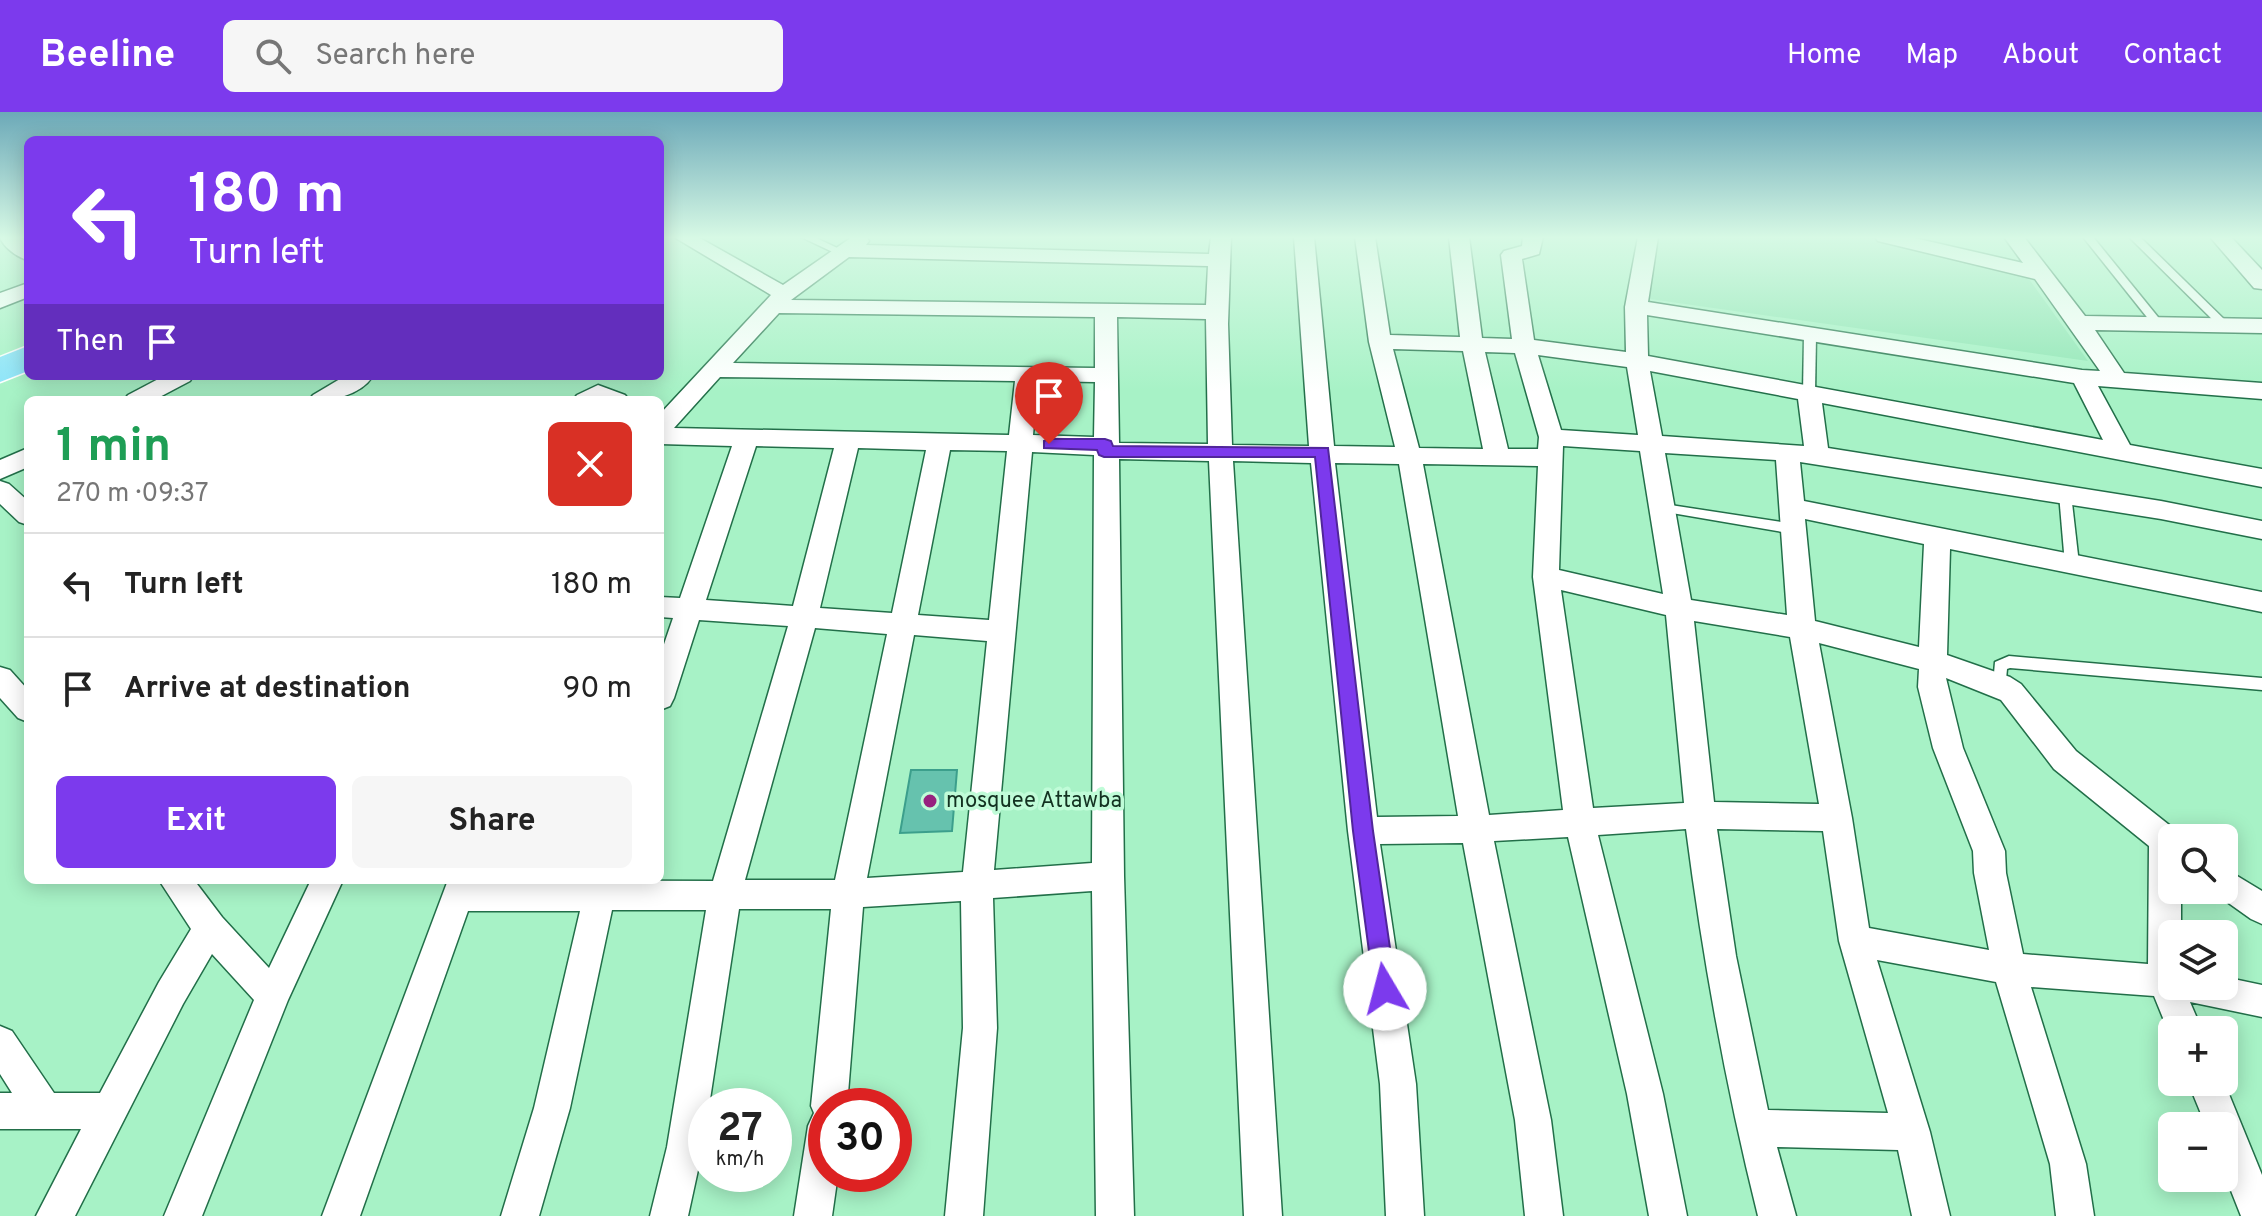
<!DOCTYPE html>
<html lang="en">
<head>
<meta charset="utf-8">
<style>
	:root { --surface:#fff; --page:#f6f6f6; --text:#222; --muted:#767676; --line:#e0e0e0; --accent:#7c3aed }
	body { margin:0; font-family:Overpass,sans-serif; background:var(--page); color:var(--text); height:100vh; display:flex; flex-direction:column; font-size:30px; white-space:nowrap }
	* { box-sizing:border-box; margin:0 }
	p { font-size:26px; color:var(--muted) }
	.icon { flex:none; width:44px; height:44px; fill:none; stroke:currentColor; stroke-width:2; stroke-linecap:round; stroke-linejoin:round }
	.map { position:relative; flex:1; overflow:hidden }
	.sheet { position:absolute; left:24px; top:284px; width:640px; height:488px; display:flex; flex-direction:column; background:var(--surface); border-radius:12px; box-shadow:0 4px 20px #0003 }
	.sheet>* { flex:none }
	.banner { position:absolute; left:24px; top:24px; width:640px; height:244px; border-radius:12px; box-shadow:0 4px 20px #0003; background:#7c3aed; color:#fff; overflow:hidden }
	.tools { position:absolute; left:2158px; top:712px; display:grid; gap:16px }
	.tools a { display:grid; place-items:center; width:80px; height:80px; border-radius:12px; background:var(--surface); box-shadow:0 4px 20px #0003; font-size:40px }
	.speed { position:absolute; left:688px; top:976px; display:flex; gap:16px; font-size:40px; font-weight:700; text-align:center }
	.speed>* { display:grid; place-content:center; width:104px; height:104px; border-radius:50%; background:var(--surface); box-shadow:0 4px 20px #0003; line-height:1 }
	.speed small { font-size:20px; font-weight:400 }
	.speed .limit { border:12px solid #d22; background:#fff; color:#111 }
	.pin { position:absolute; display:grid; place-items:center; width:68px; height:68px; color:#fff; margin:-82px -34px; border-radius:50% 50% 50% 0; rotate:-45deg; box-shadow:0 0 8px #0007 }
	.pin .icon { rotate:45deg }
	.me { position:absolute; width:88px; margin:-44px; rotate:352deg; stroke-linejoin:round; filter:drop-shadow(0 0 6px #0008) }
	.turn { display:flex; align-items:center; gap:28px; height:168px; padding:0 32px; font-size:36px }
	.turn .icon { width:104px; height:104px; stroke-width:2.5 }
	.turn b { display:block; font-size:56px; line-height:68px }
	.then { display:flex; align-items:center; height:76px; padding:0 32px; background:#0003; gap:16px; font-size:30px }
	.round { display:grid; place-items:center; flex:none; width:84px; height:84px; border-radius:12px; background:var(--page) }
	.head { display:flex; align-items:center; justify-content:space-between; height:136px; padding:0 32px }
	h1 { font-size:48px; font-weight:700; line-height:60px; color:#1e9e55 }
	.primary-button { display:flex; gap:16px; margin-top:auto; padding:16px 32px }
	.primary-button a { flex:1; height:92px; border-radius:12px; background:var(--accent); color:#fff; font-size:32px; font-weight:700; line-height:92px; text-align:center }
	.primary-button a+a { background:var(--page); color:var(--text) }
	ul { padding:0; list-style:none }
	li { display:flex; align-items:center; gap:24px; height:104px; padding:0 32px; border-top:2px solid var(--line) }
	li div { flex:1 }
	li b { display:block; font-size:30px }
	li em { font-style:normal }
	header { display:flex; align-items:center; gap:48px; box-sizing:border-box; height:112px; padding:0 40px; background:var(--accent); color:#fff }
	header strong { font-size:38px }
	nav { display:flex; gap:44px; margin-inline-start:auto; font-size:28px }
	.search { width:560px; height:72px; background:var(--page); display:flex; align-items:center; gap:20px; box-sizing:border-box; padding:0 28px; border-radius:12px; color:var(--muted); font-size:30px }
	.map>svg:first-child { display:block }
	.built { fill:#93e7b7 }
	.building { fill:#66c2ae; stroke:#3c9f8c; stroke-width:2 }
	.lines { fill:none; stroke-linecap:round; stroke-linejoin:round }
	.service-casing { stroke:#226f49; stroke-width:3 }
	.minor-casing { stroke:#226f49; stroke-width:3 }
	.primary-casing { stroke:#fff; stroke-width:3 }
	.service { fill:#fff; fill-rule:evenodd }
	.minor { fill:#fff; fill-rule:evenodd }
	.primary { fill:#8ce4fa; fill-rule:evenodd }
	.route { fill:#7c3aed; stroke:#51269a; stroke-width:2 }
	.poi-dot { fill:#97227f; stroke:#c0fcd8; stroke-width:3 }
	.labels { text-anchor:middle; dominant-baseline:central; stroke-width:7; stroke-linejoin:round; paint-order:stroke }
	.poi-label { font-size:22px; fill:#133221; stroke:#c0fcd8; text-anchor:start }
</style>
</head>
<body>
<header>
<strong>Beeline</strong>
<div class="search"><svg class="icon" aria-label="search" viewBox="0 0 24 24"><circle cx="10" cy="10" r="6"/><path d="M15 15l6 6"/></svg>Search here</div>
<nav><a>Home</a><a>Map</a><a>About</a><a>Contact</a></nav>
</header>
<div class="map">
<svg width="2262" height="1104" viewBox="0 0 2262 1104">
	<rect width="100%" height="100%" fill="#a7f2c6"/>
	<polygon class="built" points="1650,125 1881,125 2021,156 2088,249 1643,186 1641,148"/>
	<polygon class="building" points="911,658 957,658 952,719 900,721"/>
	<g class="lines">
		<defs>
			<g id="service">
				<polygon points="801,125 814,125 848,141 847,143 839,143"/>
				<polygon points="2083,125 2093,125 2162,210 2162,214 2154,214"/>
				<polygon points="2129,125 2140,125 2229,212 2229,216 2221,216"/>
				<polygon points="1810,221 1816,224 1815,281 1809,285 1803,281 1804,224"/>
				<polygon points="2065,378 2071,382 2079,452 2072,457 2065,452 2059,382"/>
				<polygon points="1664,392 1794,412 1800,417 1794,422 1660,399 1658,396"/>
				<polygon points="2009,544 2262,566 2262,578 2010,556 2007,557 2005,577 1995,577 1993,573 1995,550"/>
			</g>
			<g id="minor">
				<path d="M 0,125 L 20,125 L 28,131 L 28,148 C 18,146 3,135 0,125 Z"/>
				<path d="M 674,125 L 698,125 L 783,173 L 852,125 L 866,125 L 869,129 L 866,133 L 1209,142 L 1211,125 L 1231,125 L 1228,212 L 1232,333 L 1309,334 L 1294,125 L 1314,125 L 1334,334 L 1395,335 L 1369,230 L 1355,125 L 1375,125 L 1390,223 L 1460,225 L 1449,125 L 1469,125 L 1482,226 L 1512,227 L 1501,143 L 1504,139 L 1522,134 L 1523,125 L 1543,125 L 1539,142 L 1522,147 L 1534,228 L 1626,240 L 1625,195 L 1638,125 L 1658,125 L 1648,190 L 2082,258 L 2100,259 L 2035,167 L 1878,129 L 1875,125 L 1910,125 L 2023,151 L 2004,125 L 2024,125 L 2085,204 L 2262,207 L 2262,221 L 2095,218 L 2124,261 L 2262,271 L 2262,287 L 2098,274 L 2130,333 L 2262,357 L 2262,375 L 1822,291 L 1828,336 L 2161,389 L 2262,409 L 2262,427 L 2161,407 L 1800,350 L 1804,389 L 2262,480 L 2262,500 L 1950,437 L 1947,543 L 2010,565 L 2021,572 L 2076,639 L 2183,724 L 2172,726 L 2172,778 L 2181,778 L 2181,822 L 2172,822 L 2172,874 L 2224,874 L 2224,865 L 2262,873 L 2262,905 L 2190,890 L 2202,918 L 2172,918 L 2172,928 L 2154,884 L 2031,875 L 2086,1052 L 2094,1104 L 2056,1104 L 2050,1052 L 1996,870 L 1877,848 L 1930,1020 L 1950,1104 L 1912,1104 L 1898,1038 L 1777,1035 L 1796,1104 L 1758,1104 C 1726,976 1703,848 1686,717 L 1598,723 L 1663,982 L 1687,1104 L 1649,1104 L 1627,982 L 1568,725 L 1494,729 L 1551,1008 L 1563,1104 L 1525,1104 L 1515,1008 L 1463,731 L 1380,732 L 1416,972 L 1424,1104 L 1386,1104 L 1380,972 L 1348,719 L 1311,351 L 1233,349 L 1282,1104 L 1244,1104 L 1209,349 L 1119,347 L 1124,764 L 1134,1104 L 1096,1104 L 1092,779 L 993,786 L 997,916 L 983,1104 L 945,1104 L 963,916 L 961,789 L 863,795 L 847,994 L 826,994 L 826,1062 L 838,1062 L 832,1104 L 794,1104 L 808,1014 L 814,1001 L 811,994 L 831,797 L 739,797 L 709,994 L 706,994 L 703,1035 L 688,1104 L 650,1104 L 667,1035 L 706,798 L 612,798 L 570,996 L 539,1104 L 501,1104 L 534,996 L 580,799 L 468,799 L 360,1104 L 322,1104 L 448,768 L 713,769 L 788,514 L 699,508 L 674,586 L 670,594 L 660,598 L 660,544 L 673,506 L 660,505 L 660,485 L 680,486 L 732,334 L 660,332 L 660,302 L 771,183 ZM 849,145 L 1208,154 L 1206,193 L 791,188 ZM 779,201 L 1095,205 L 1095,256 L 733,251 ZM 1647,203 L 2074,271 L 2103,328 L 1648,244 ZM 1117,205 L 1206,207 L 1208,332 L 1119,331 ZM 1393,237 L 1463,239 L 1483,337 L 1419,336 ZM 1485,240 L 1515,241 L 1539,325 L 1538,337 L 1508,337 ZM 1538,243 L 1627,255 L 1638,323 L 1561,318 ZM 1650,259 L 1798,287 L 1804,334 L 1662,324 ZM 720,265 L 1015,269 L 1009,323 L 674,316 ZM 1038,269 L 1095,270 L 1094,325 L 1033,323 ZM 756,334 L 834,336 L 793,494 L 706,488 ZM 1563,334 L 1640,339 L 1663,482 L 1559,458 ZM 858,336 L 926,338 L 892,501 L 820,496 ZM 950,338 L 1007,339 L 989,508 L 918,503 ZM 1032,340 L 1094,343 L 1092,751 L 994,758 ZM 1665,341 L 1776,348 L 1787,503 L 1691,488 ZM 1335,351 L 1399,352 L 1458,704 L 1377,705 ZM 1423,352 L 1538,354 L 1533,465 L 1563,698 L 1489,703 ZM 1805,407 L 1924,432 L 1919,535 L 1815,509 ZM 1561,478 L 1666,503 L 1684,691 L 1593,696 ZM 1694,509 L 1790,525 L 1819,692 L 1714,690 ZM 815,516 L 887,522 L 835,768 L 745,768 ZM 914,523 L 987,529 L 963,760 L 867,766 ZM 1819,531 L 1919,557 L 1918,575 L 1933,636 L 1973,739 L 1974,761 L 1989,838 L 1869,816 L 1852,706 ZM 1946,566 L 2001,588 L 2054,657 L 2149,734 L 2148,852 L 2023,842 L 2006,761 L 2005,739 L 1963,636 ZM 1717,717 L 1823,719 L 1839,829 L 1888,1001 L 1768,998 L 1736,844 Z"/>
				<polygon points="2210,125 2231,125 2262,158 2262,177 2254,176"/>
				<polygon points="28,171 28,185 0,196 0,181"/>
				<polygon points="164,264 193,264 190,269 154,288 124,288 128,283"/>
				<path d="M 345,264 L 373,264 C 359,285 332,288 309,288 L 313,283 Z"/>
				<polygon points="598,273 625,283 629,288 573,288 577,283"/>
				<polygon points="28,336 28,355 0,367 0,348"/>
				<polygon points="0,369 9,372 28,389 28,413 19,410 0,392"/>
				<polygon points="0,555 10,558 28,578 28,610 18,606 0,586"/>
				<polygon points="2224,756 2262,779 2262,812 2251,807 2213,780 2224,778"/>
				<polygon points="159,768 194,768 222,805 269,856 311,768 343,768 288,888 202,1104 164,1104 254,888 212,842 183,892 75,1104 36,1104 81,1017 0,1017 0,981 12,981 0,962 0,914 12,919 54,981 100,981 159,870 191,817"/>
				<polygon points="2188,970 2224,970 2262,1063 2262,1104 2241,1104 2224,1061 2224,1014 2206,1014"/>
			</g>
			<polygon id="primary" points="28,234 28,259 0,270 0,245"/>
		</defs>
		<use href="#service" class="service-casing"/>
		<use href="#minor" class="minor-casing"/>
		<use href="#primary" class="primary-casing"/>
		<use href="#service" class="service"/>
		<use href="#minor" class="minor"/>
		<use href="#primary" class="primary"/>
	</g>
	<linearGradient id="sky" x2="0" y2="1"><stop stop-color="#6ca9b8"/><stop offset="0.45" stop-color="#d7f9e5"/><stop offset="1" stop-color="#d7f9e5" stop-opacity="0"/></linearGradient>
	<rect width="2262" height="279" fill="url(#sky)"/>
	<polygon class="route" points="1049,327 1105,327 1111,329 1113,334 1328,336 1373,719 1396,877 1393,884 1385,887 1377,884 1374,877 1353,719 1315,345 1104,345 1099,343 1097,338 1044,336 1044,329"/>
	<circle class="poi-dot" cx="930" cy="689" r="8"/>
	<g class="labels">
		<g class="poi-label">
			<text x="946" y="689">mosquee Attawba</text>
		</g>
	</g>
</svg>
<div class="tools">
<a><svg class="icon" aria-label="search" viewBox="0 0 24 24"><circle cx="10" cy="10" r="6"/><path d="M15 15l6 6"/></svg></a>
<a><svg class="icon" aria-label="layers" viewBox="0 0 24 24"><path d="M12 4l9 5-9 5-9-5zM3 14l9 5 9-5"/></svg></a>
<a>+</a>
<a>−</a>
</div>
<div class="speed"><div>27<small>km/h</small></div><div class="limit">30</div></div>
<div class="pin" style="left:1049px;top:332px;background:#d93025"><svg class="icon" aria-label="arrive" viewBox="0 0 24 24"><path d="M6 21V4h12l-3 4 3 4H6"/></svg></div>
<svg class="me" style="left:1385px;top:877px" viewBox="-20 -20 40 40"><circle r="19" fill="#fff"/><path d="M0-13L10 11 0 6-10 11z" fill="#7c3aed"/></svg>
<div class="banner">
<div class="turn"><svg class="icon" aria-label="left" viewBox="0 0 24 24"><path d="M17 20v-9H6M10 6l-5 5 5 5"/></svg><div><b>180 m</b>Turn left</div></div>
<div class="then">Then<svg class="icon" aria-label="arrive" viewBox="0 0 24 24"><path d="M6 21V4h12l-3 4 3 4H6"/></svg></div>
</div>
<section class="sheet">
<div class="head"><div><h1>1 min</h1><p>270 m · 09:37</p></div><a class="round" style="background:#d93025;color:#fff"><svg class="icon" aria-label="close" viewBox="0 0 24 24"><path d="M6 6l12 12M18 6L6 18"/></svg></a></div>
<ul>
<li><svg class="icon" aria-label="left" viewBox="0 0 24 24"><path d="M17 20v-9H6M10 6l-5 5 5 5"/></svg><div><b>Turn left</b></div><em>180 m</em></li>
<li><svg class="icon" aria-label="arrive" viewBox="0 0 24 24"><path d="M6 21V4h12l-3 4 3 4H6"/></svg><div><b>Arrive at destination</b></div><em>90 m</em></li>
</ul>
<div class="primary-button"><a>Exit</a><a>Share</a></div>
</section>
</div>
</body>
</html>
